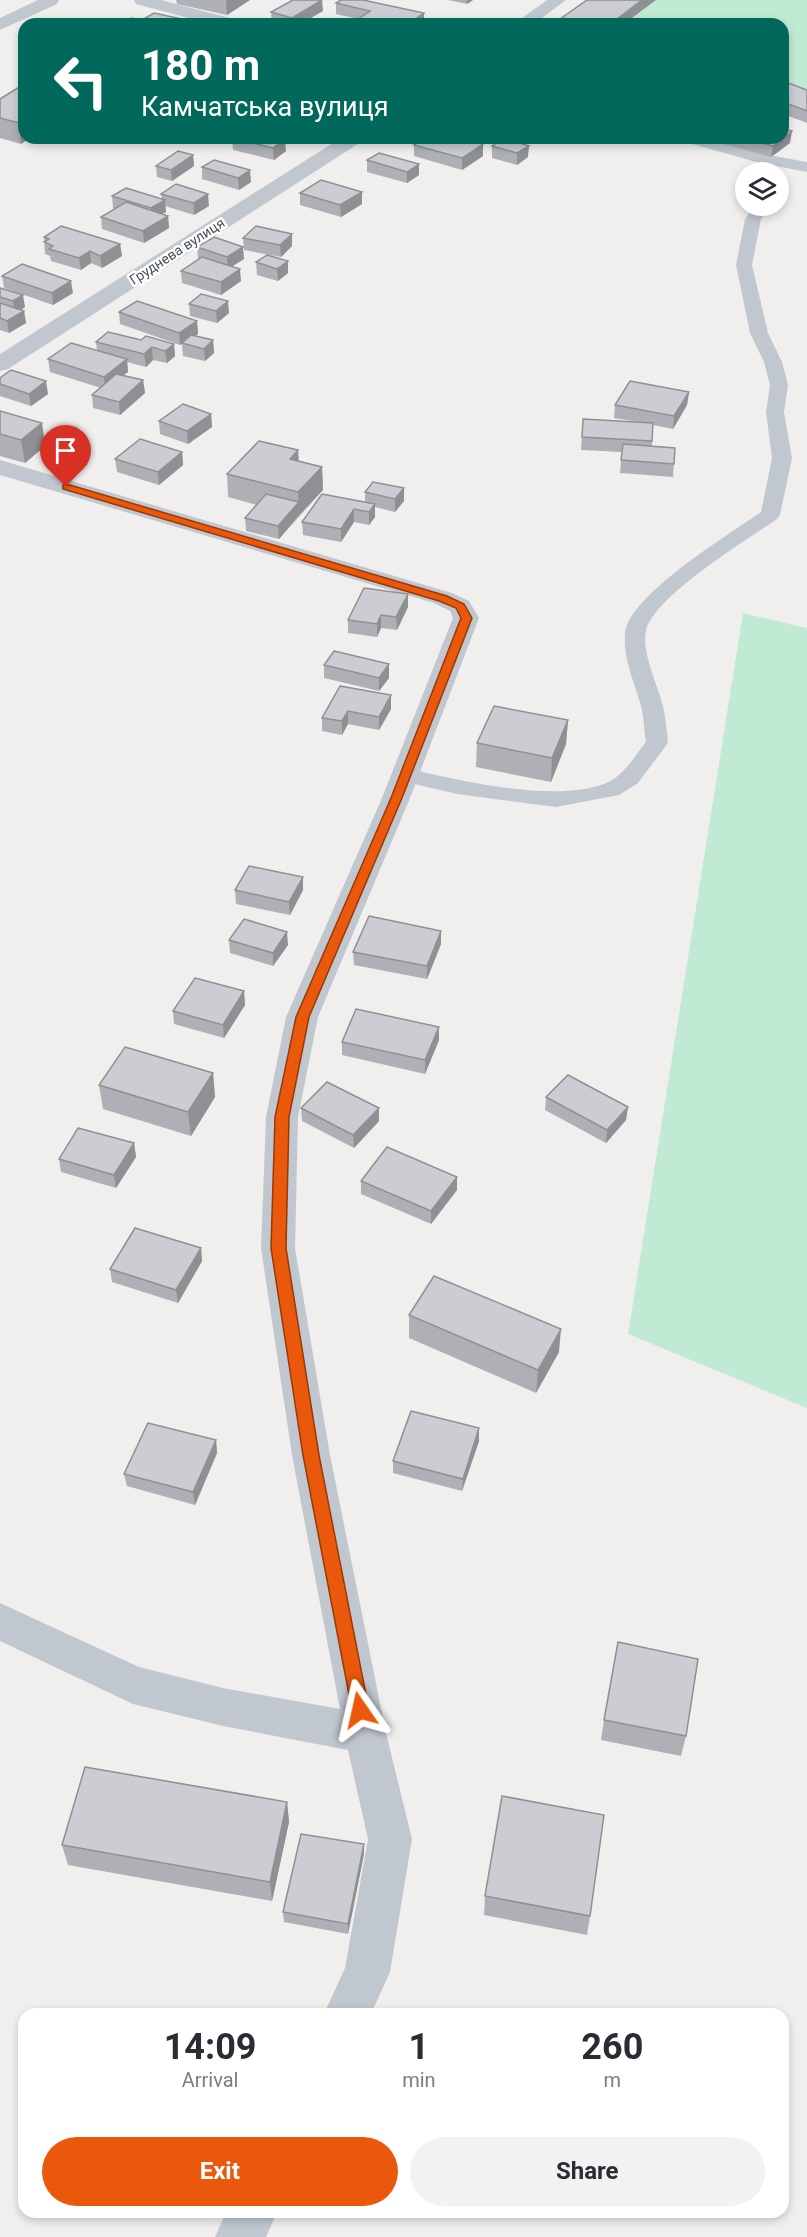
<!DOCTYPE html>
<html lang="en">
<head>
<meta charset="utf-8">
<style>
	:root { --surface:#fff; --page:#f2f2f3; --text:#2b2b33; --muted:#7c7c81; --accent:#ea580c }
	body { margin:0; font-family:Roboto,sans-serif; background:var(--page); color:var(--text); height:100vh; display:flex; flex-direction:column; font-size:22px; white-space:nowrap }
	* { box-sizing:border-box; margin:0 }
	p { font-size:20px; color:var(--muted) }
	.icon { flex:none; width:33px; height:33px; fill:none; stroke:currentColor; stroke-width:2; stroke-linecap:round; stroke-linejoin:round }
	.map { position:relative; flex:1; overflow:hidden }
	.drawer { position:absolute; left:18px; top:2008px; width:771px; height:210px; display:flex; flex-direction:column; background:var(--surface); border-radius:18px; box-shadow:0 3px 9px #0003 }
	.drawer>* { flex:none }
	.hud { position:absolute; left:18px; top:18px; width:771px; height:126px; border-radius:18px; box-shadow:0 3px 9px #0003; background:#00695c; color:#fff; overflow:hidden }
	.controls { position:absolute; left:735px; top:162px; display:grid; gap:12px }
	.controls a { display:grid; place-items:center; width:54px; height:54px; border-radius:50%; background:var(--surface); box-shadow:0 3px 9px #0003; font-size:30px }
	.pin { position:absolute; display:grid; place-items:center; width:51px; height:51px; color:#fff; margin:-62px -26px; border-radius:50% 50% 50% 0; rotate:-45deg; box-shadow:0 0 6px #0007 }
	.pin .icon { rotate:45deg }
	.me { position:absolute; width:66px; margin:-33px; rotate:349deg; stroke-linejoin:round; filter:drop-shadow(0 0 4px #0008) }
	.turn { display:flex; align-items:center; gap:21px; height:126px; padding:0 24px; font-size:27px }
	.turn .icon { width:78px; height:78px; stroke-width:2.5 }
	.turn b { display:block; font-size:42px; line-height:51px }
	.eta { display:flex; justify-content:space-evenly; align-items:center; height:102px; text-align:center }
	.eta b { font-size:36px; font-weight:700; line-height:42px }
	.cta { display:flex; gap:12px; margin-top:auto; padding:12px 24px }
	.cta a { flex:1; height:69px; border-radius:36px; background:var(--accent); color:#fff; font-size:24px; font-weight:700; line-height:69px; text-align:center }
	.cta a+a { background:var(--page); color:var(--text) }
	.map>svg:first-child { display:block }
	.green { fill:#c1ead4 }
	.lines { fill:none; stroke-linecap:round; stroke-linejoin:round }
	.service { fill:#c1c7cf; fill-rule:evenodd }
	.minor { fill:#c1c7cf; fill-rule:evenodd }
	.tertiary { fill:#c1c7cf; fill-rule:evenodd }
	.wall { fill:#afb0b5 }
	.shaded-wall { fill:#8f9093 }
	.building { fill:#cccdd2; stroke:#8f9093; stroke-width:1.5 }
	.route { fill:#ea580c; stroke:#983908; stroke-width:1.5 }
	.labels { text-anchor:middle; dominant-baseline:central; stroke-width:5; stroke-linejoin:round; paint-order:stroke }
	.far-street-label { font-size:14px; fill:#495059; stroke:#fff }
</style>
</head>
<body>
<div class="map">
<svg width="807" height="2237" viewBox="0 0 807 2237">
	<rect width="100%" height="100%" fill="#f1efee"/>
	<g class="green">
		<polygon points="656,0 807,0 807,102 783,93 783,24 624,24"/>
		<polygon points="743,613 807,628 807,1408 628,1334"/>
	</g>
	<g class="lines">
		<g class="service">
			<polygon points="679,138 704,138 758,153 807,162 807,172 756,162 682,141"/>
			<path d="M 754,206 L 770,206 L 761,219 L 752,265 L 768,333 L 782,362 L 788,385 L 784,412 L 792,458 L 780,515 L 777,519 C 747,540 653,597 646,631 C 641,655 660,688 664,711 C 666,722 667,732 668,743 L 638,783 L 619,795 L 556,807 L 457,794 L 397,780 L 394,775 L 397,770 L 405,768 C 458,780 553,803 604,784 C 623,777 634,757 646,742 C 644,732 644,721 642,710 C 636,685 623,661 625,634 C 627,596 730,534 761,512 L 772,458 L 766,412 L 770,385 L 764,362 L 750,333 L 736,265 L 745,219 Z"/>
		</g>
		<g class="minor">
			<polygon points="134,0 161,0 237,20 240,24 211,24 136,4"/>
			<polygon points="547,0 566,0 534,24 514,24"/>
			<polygon points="341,138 363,138 361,142 8,369 0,371 0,354"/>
			<polygon points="0,460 452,593 469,601 479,618 410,798 318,1017 298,1117 295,1248 330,1455 386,1733 412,1839 390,1972 371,2014 324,2014 345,1968 368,1839 348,1750 223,1726 133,1704 0,1641 0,1603 139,1667 223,1688 340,1709 292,1455 261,1248 266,1117 286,1017 382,798 453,618 450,611 434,603 0,475"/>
			<polygon points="226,2212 277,2212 266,2237 215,2237"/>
		</g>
		<polygon class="tertiary" points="38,0 59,0 57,4 0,30 0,18"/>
	</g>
	<g class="wall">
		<polygon points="176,0 250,0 227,15 177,4"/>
		<polygon points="341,0 424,24 352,23 358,19 336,14 336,3"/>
		<polygon points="448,0 473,0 467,4"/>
		<polygon points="323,11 300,24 272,23 271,12"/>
		<polygon points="560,19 626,23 630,24 560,24"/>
		<polygon points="783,81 807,90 807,123 783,114"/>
		<polygon points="24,84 21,144 0,138 0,99"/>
		<polygon points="232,138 286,151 274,160 233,150"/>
		<polygon points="504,138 528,157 517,165 492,158 492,146"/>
		<polygon points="701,138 783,138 790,143 771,157"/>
		<polygon points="414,145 483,156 462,170 414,156"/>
		<polygon points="193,155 194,166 172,181 157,177 156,166"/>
		<polygon points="367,160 419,164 419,175 407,183 367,172"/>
		<polygon points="202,167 251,182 239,190 202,179"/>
		<polygon points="362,192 362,204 341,217 300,205 300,193"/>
		<polygon points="161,194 209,206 194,215 165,206 166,212 162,214 168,216 169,228 144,243 102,229 101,217 115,209 113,208 112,196 162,199"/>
		<polygon points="44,237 120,244 122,256 102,268 91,263 81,270 51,261 50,256 45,254"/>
		<polygon points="243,238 292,246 281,257 244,250"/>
		<polygon points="197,247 244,259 232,266 241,281 221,295 182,283 181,271 198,259"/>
		<polygon points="288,261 288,273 278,281 257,275 256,262"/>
		<polygon points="2,276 73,293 53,305 4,288"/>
		<polygon points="0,288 25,307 21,310 24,311 26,323 9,333 0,330"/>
		<polygon points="189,304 229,313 217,323 190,316"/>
		<polygon points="119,312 197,321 198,334 194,336 213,340 214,353 205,361 183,356 182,344 180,345 120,324"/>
		<polygon points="141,340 174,344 175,356 167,363 153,360 146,367 127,362 128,372 123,375 143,380 145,393 120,415 93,408 92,395 101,388 50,372 48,359 97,350 96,342"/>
		<polygon points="0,378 48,394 31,406 0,396"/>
		<polygon points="689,392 687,405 673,429 653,425 652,446 675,448 673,477 620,473 622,452 581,450 583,419 639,422 614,418 615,405"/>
		<polygon points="0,411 42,423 45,446 25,463 0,456"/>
		<polygon points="211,414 212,427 188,444 160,434 159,421"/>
		<polygon points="298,450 299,461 322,467 323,490 279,539 246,531 245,518 257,505 228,497 227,474"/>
		<polygon points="182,452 183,465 159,485 117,472 115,459"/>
		<polygon points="365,492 404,501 395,512 375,507 375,517 369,525 354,522 341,542 303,535 302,522 365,502"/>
		<polygon points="408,607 397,630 381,628 377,637 348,633 348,620"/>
		<polygon points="389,664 389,678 379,691 324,678 324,665"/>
		<polygon points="391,695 391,709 379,730 348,724 342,735 322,731 322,718"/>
		<polygon points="568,720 566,744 551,782 476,767 477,743"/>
		<polygon points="235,890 303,890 290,915 236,904"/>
		<polygon points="229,940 288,945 273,966 230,953"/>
		<polygon points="441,944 427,979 354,965 353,952"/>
		<polygon points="244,991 245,1005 224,1038 174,1024 173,1011"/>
		<polygon points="439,1040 425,1074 342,1055 342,1042"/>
		<polygon points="213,1073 215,1097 191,1136 103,1109 99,1085"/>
		<polygon points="546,1097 628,1107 626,1120 606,1143 545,1110"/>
		<polygon points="301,1108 379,1108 379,1121 354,1148 302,1121"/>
		<polygon points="134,1143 136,1157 116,1188 61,1172 59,1159"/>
		<polygon points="361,1181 457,1190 431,1224 361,1194"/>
		<polygon points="201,1248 202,1261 178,1303 112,1282 110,1269"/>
		<polygon points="409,1315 559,1352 536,1393 409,1338"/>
		<polygon points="216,1440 217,1453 195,1505 127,1486 124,1474"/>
		<polygon points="479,1441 462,1491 393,1473 393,1461"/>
		<polygon points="604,1720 686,1736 681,1756 601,1740"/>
		<polygon points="287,1802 289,1822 272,1901 68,1865 62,1845"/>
		<polygon points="364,1844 364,1854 348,1934 284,1922 283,1912"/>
		<polygon points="485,1896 590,1916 587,1935 484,1915"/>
	</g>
	<g class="shaded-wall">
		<polygon points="226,0 250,0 227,15"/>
		<polygon points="322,0 323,11 300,24 292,24 292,18"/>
		<polygon points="467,0 473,0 467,4"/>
		<polygon points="642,0 656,0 624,24 617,19"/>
		<polygon points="424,13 424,24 408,24"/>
		<polygon points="182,19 182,24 174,24"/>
		<polygon points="24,119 24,138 30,138 21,144 19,123"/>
		<polygon points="792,131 790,143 771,157 773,146"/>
		<polygon points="285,139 286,151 274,160 273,148"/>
		<polygon points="483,144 483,156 462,170 462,158"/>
		<polygon points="529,146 528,157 517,165 517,153"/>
		<polygon points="193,155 194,166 172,181 171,170"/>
		<polygon points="419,164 419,175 407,183 407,172"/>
		<polygon points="250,170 251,182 239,190 238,178"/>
		<polygon points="362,192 362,204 341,217 340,205"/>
		<polygon points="208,194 209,206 194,215 194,203"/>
		<polygon points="165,200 166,212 152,220 151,208"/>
		<polygon points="168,216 169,228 144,243 143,231"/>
		<polygon points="292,234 292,246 281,257 280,245"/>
		<polygon points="120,244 122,256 102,268 100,256"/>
		<polygon points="243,247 244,259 228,269 227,257"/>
		<polygon points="90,251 91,263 81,270 79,258"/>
		<polygon points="288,261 288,273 278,281 277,269"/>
		<polygon points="240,269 241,281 221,295 221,282"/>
		<polygon points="71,281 73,293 53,305 52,293"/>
		<polygon points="23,295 25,307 15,314 13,301"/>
		<polygon points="228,301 229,313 217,323 216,311"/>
		<polygon points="24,311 26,323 9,333 7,321"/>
		<polygon points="197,321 198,334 180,345 179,333"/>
		<polygon points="213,340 214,353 205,361 204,349"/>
		<polygon points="174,344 175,356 167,363 165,351"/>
		<polygon points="152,347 153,360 146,367 144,354"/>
		<polygon points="127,359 128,372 105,389 104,377"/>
		<polygon points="143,380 145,393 120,415 119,402"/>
		<polygon points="46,381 48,394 31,406 29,394"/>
		<polygon points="689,392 687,405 673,429 674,416"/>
		<polygon points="211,414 212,427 188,444 187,431"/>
		<polygon points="42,423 45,446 25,463 21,440"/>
		<polygon points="298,450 299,473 290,459"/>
		<polygon points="182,452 183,465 159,485 158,472"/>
		<polygon points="322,467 323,490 299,515 298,492"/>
		<polygon points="404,488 404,501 395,512 395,499"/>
		<polygon points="299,502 299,515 279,539 278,526"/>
		<polygon points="375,504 375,517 369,525 369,512"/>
		<polygon points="354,509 354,522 341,542 341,529"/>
		<polygon points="408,594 408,607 397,630 396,617"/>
		<polygon points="381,615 381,628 377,637 377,624"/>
		<polygon points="389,664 389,678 379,691 379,678"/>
		<polygon points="391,695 391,709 379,730 379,717"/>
		<polygon points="348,711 348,724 342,735 342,721"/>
		<polygon points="568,720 566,744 551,782 552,758"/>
		<polygon points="303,877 303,890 290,915 289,902"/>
		<polygon points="441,931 441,944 427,979 427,966"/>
		<polygon points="287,932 288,945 273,966 273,953"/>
		<polygon points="244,991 245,1005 224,1038 223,1025"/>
		<polygon points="439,1027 439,1040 425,1074 425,1060"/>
		<polygon points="213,1073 215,1097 191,1136 188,1112"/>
		<polygon points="628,1107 626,1120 606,1143 607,1130"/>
		<polygon points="379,1108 379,1121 354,1148 353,1135"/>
		<polygon points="134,1143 136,1157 116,1188 114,1175"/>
		<polygon points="457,1177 457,1190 431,1224 431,1211"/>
		<polygon points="201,1248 202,1261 178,1303 176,1290"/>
		<polygon points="561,1329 559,1352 536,1393 538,1370"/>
		<polygon points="479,1428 479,1441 462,1491 463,1479"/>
		<polygon points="216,1440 217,1453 195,1505 193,1492"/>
		<polygon points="287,1802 289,1822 272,1901 270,1882"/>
		<polygon points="364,1844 364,1854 348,1934 348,1924"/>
	</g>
	<g class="building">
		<polygon points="293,0 322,0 292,18 271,12"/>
		<polygon points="341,0 363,0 424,13 408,24 326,24 334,19 352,23 370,11 336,3"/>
		<polygon points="587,0 642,0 617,19 630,24 575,24 560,19"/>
		<polygon points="154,13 182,19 174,24 121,24 131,18 142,20"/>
		<polygon points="783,81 807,90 807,111 783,102"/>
		<polygon points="24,84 24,119 19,123 0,118 0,99"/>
		<polygon points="783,129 792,131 783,138"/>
		<polygon points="232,138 280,138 285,139 273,148"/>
		<polygon points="425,138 461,138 483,144 462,158 414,145"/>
		<polygon points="504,138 529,146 517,153 492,146"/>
		<polygon points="745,138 783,138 773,146"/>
		<polygon points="178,151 193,155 171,170 156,166"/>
		<polygon points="379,153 419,164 407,172 367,160"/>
		<polygon points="214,160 250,170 238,178 202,167"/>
		<polygon points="321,180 362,192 340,205 300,193"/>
		<polygon points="176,184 208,194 194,203 161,194"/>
		<polygon points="126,188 165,200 151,208 112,196"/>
		<polygon points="126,202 168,216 143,231 101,217"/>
		<polygon points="61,226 120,244 100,256 90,251 79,258 49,249 53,246 44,242 49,239 44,237"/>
		<polygon points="256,226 292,234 280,245 243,238"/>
		<polygon points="214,237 243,247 227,257 197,247"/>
		<polygon points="267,255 288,261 277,269 256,262"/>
		<polygon points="202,257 240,269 221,282 181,271"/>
		<polygon points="22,264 71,281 52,293 2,276"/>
		<polygon points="0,288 23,295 13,301 0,297"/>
		<polygon points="201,294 228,301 216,311 189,304"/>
		<polygon points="137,301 197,321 179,333 119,312"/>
		<polygon points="0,303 24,311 7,321 0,318"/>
		<polygon points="108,332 141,340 146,336 174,344 165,351 152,347 144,354 96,342"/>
		<polygon points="191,335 213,340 204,349 182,343"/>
		<polygon points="71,343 127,359 104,377 48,359"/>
		<polygon points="11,370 46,381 29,394 0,384 0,378"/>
		<polygon points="116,374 143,380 119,402 92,395"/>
		<polygon points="630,381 689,392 674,416 615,405"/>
		<polygon points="183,404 211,414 187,431 159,421"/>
		<polygon points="0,411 42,423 21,440 0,434"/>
		<polygon points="583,419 653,423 652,441 582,437"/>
		<polygon points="140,439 182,452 158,472 115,459"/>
		<polygon points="259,441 298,450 290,459 322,467 298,492 227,474"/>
		<polygon points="623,444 675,448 674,464 621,460"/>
		<polygon points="373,482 404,488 395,499 365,492"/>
		<polygon points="266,494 299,502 278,526 245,518"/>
		<polygon points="322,494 375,504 369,512 354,509 341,529 302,522"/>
		<polygon points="364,588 408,594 396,617 381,615 377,624 348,620"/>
		<polygon points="334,651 389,664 379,678 324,665"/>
		<polygon points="340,686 391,695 379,717 348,711 342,721 322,718"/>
		<polygon points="494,706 568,720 552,758 477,743"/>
		<polygon points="249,866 303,877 289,902 235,890"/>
		<polygon points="369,916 441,931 427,966 353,952"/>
		<polygon points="244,919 287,932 273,953 229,940"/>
		<polygon points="195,978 244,991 223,1025 173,1011"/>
		<polygon points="356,1009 439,1027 425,1060 342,1042"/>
		<polygon points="125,1047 213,1073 188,1112 99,1085"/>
		<polygon points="568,1075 628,1107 607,1130 546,1097"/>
		<polygon points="327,1082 379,1108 353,1135 301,1108"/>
		<polygon points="78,1128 134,1143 114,1175 59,1159"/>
		<polygon points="387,1147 457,1177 431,1211 361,1181"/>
		<polygon points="135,1228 201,1248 176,1290 110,1269"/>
		<polygon points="434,1276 561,1329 538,1370 409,1315"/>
		<polygon points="411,1411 479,1428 463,1479 393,1461"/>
		<polygon points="148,1423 216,1440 193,1492 124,1474"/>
		<polygon points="618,1642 698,1659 686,1736 604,1720"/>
		<polygon points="85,1767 287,1802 270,1882 62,1845"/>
		<polygon points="502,1796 604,1815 590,1916 485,1896"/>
		<polygon points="301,1834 364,1844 348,1924 283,1912"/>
	</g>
	<polygon class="route" points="63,485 70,485 447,596 464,604 472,618 402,798 309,1017 289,1117 286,1248 319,1455 369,1710 367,1716 360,1718 354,1716 352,1710 303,1455 271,1248 275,1117 296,1017 391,798 461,618 456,608 439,601 63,489"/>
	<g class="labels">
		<g class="far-street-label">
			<text transform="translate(177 251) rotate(-33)">Груднева вулиця</text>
		</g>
	</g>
</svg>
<div class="controls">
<a><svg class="icon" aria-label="layers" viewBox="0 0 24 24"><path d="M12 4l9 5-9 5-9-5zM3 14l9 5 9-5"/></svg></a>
</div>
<div class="pin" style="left:66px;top:487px;background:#d93025"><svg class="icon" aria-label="arrive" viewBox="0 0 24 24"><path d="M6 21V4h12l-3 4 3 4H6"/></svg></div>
<svg class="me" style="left:360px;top:1710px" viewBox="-20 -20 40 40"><path d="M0-17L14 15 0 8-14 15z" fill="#ea580c" stroke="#fff" stroke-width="4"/></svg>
<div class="hud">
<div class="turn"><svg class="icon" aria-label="left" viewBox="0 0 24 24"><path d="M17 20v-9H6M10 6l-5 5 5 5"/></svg><div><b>180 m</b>Камчатська вулиця</div></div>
</div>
<section class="drawer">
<div class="eta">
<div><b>14:09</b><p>Arrival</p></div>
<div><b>1</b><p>min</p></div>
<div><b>260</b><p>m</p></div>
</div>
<div class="cta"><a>Exit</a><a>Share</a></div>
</section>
</div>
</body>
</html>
